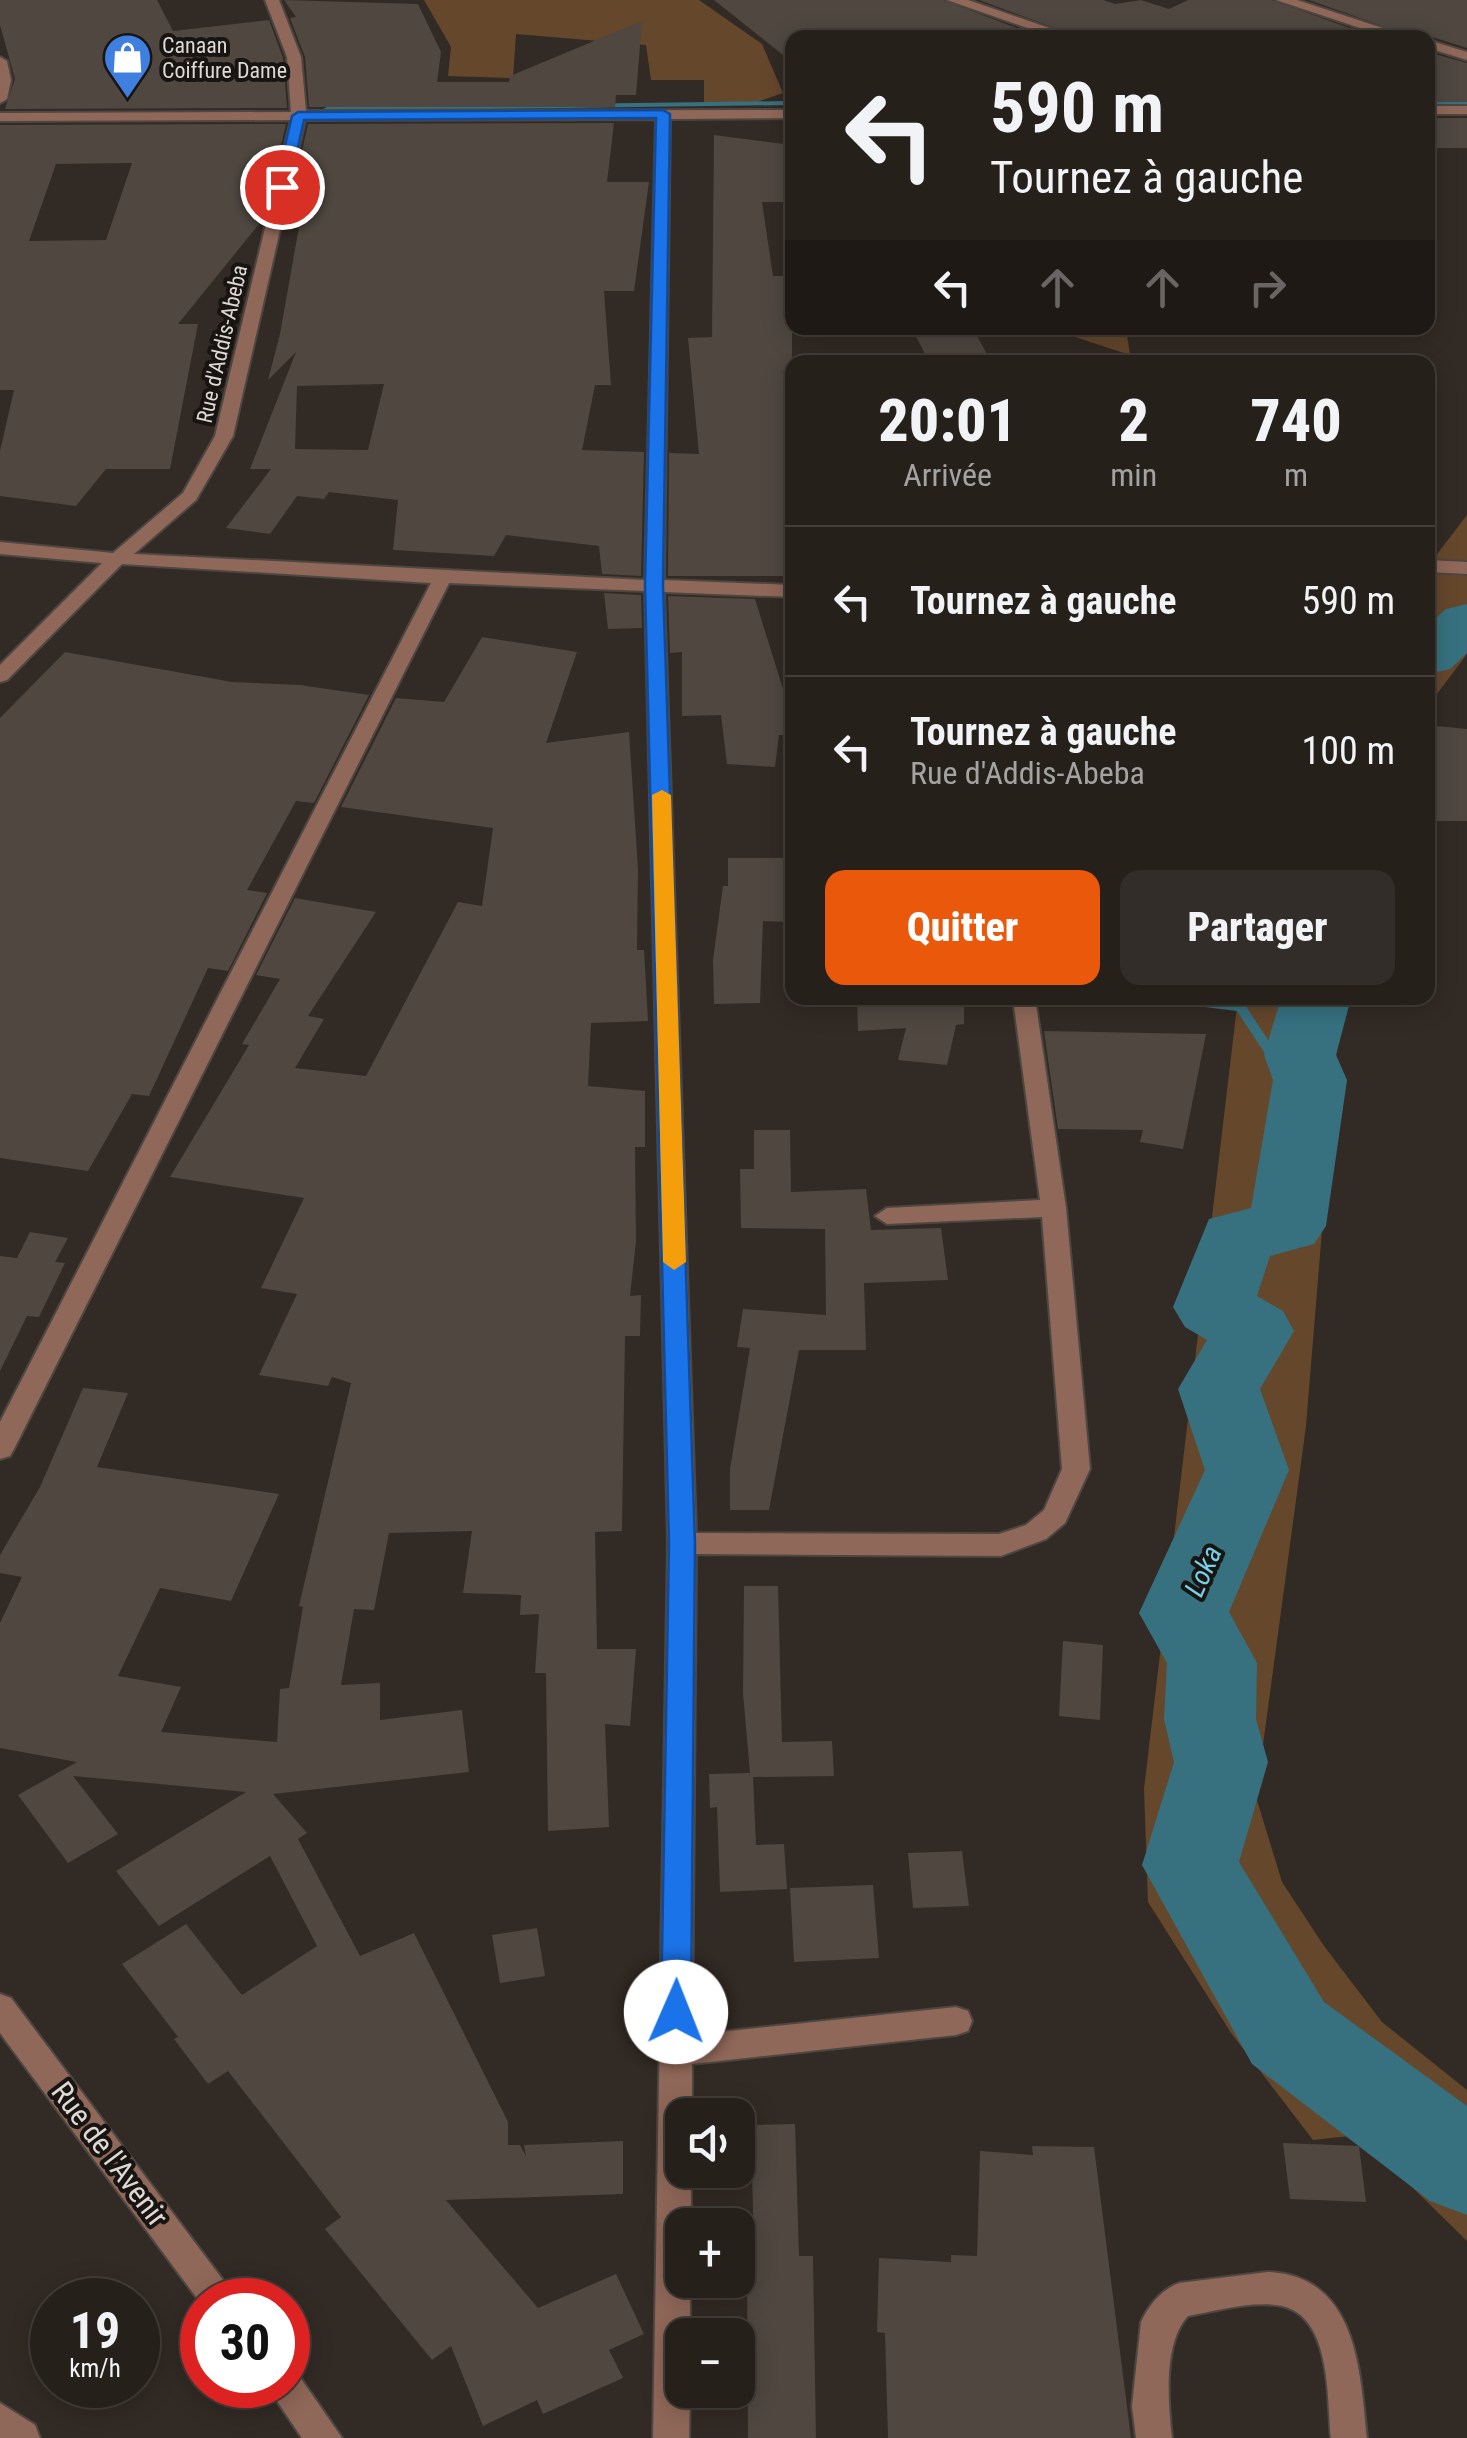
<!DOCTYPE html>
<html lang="fr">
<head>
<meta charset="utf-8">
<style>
	:root { --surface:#26201b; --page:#322d28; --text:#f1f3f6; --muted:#a4a3a3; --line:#423e3a; --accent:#ea580c }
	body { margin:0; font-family:"Roboto Condensed",sans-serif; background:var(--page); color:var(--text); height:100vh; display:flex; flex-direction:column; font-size:38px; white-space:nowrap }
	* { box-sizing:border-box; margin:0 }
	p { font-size:32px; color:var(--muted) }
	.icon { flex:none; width:55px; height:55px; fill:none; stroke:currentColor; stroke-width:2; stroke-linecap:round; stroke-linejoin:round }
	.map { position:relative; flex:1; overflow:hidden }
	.side { position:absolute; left:785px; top:355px; width:650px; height:650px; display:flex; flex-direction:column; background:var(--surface); border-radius:20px; box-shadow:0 5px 25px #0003,0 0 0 2px var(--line) }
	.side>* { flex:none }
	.top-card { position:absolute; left:785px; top:30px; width:650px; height:305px; border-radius:20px; box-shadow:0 5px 25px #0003,0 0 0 2px var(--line); background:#26201b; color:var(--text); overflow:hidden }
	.tools { position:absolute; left:665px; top:2098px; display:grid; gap:20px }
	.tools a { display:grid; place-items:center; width:90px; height:90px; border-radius:20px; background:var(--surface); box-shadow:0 5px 25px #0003,0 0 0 2px var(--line); font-size:50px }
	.speed { position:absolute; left:30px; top:2278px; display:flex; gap:20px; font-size:50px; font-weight:700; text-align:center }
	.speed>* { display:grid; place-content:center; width:130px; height:130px; border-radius:50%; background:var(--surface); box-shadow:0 5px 25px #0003,0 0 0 2px var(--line); line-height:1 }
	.speed small { font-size:25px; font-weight:400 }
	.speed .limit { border:15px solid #d22; background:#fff; color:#111 }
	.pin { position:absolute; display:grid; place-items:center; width:85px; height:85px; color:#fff; margin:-42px; border:5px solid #fff; border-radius:50%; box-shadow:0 2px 10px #0007 }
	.me { position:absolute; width:110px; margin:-55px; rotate:1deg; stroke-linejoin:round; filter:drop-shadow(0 0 8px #0008) }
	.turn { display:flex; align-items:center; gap:35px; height:210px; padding:0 40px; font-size:45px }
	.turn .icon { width:130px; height:130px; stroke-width:2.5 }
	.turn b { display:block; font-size:70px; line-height:85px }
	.lanes { display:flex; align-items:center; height:95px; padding:0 40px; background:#0003; justify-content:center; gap:50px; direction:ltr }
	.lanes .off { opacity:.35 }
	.eta { display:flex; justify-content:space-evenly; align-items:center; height:170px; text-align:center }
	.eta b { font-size:60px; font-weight:800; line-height:70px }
	.action { display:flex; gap:20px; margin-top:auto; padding:20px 40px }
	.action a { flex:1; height:115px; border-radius:20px; background:var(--accent); color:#fff; font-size:40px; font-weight:800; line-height:115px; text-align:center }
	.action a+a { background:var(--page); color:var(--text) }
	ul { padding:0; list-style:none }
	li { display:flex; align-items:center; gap:30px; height:150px; padding:0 40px; border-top:2px solid var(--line) }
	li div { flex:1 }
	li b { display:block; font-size:38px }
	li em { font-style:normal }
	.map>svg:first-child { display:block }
	.green { fill:#65472c }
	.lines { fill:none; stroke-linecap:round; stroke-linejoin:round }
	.stream { fill:#377180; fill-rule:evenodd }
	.river { fill:#377180; fill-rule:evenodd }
	.building { fill:#4f4740; fill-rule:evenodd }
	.minor-casing { stroke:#4e4640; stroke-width:4 }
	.minor { fill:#906859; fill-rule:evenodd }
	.route { fill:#1a73e8; stroke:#114b97; stroke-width:2.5 }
	.slow { fill:#f59e0b }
	.labels { text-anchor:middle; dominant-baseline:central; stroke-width:8; stroke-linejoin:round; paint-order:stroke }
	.far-poi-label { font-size:22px; fill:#ded9d5; stroke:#171411; text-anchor:start }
	.far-street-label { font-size:22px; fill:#ded9d5; stroke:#171411 }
	.water-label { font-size:28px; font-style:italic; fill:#75d1ea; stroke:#171411 }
	.near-street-label { font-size:30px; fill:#ded9d5; stroke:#171411 }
</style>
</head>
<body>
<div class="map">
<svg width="1467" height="2438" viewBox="0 0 1467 2438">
	<rect width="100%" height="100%" fill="#322a24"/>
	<g class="green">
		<polygon points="424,0 699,0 762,44 783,93 757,102 704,102 704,80 651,80 646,45 516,34 513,78 448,76 451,47"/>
		<polygon points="1048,328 1126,328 1130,355"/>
		<polygon points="1467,515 1467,654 1428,706 1428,566"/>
		<polygon points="1238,998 1341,998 1306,1426 1256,1797 1282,1882 1324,1946 1382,2022 1467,2090 1467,2241 1359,2135 1313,2140 1231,2033 1148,1902 1144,1789"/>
	</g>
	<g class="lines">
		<g class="stream">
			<polygon points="792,101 792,105 327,111 323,109 327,107"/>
			<polygon points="1467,101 1467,105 1428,106 1428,102"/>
			<polygon points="1159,998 1187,998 1245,1005 1274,1049 1300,1051 1306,1055 1300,1059 1266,1055 1237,1011 1164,1002 1160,1000"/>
		</g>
		<g class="river">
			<polygon points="1467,604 1467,653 1450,669 1428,674 1428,625 1446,609"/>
			<polygon points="1281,998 1351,998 1336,1055 1347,1080 1326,1226 1314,1244 1270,1256 1257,1296 1283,1311 1294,1331 1260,1389 1289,1470 1229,1612 1257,1663 1256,1719 1268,1762 1239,1862 1324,2002 1467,2106 1467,2215 1430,2201 1252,2064 1142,1865 1174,1762 1164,1719 1167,1663 1139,1613 1205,1470 1178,1389 1207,1340 1185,1327 1173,1307 1209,1219 1251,1208 1273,1080 1264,1055"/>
		</g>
	</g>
	<g class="building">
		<polygon points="0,0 157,0 173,31 269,20 283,58 287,108 5,109 15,79 0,25"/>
		<polygon points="284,0 418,4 441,52 437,82 509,82 510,76 642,21 636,95 616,95 615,107 309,107 305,57 290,18 296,17"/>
		<polygon points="714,0 943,0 1043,38 792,38 792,62"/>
		<polygon points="979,0 1103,0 1115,4 1141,0 1169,9 1188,0 1272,0 1377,38 1082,38"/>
		<polygon points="1309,0 1467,0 1467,48 1429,36 1416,38"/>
		<polygon points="1428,52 1467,63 1467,102 1428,102"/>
		<rect x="1428" y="118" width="39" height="30"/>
		<path d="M 614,123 L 607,182 L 649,182 L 634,291 L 604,291 L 611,385 L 595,385 L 582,450 L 644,452 L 641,576 L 602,574 L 599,546 L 506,535 L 494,556 L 393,550 L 398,500 L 329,492 L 324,499 L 297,496 L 270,534 L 226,528 L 271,469 L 250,469 L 296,352 L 268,380 L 280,334 L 311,159 L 296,178 L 308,124 ZM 384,384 L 368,450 L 295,449 L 297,386 Z"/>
		<path d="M 286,124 L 264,218 L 178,324 L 198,324 L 170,469 L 106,469 L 76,506 L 0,496 L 0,451 L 14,390 L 0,390 L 0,125 ZM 132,163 L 106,240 L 29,241 L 56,164 Z"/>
		<polygon points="714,135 792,145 792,202 762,202 773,276 792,276 792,576 668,576 669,453 699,454 688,338 712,337"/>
		<polygon points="912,328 973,328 991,362 929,362"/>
		<polygon points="604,593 641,595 642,628 608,629"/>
		<polygon points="668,596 755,599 784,692 792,693 792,735 779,735 775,767 727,764 721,715 682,716 682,652 670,653"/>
		<polygon points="482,637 577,652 546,743 629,732 638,869 637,950 644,950 648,1021 591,1023 588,1086 645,1091 645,1147 635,1147 636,1241 630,1296 641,1295 640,1336 625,1336 622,1531 595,1532 597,1649 636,1649 630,1726 605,1724 609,1827 548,1831 546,1673 535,1673 539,1614 520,1615 521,1595 463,1593 472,1531 389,1533 374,1610 354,1609 341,1685 380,1683 380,1720 462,1710 469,1772 273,1794 307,1833 298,1839 360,1956 414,1933 508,2122 508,2145 520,2145 526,2156 524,2145 623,2141 623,2194 446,2200 538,2308 616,2274 644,2334 609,2350 623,2378 543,2414 537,2400 483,2426 451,2346 432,2360 325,2229 341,2217 228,2071 208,2084 174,2039 178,2037 122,1964 186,1924 242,1995 317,1946 270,1856 159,1926 116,1871 246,1792 73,1776 118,1834 68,1863 18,1795 77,1762 0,1748 0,1623 22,1577 0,1573 0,1555 40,1487 83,1388 128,1393 97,1467 279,1494 231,1601 160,1588 118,1676 181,1687 161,1732 277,1742 280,1689 289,1688 303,1607 299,1606 351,1383 332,1377 328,1386 259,1375 297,1294 261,1288 304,1198 170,1177 249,1045 242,1044 280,979 256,975 295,898 376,912 308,1016 324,1019 295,1068 366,1076 458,902 482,906 493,828 341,807 396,698 444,702"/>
		<polygon points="65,652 232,682 300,685 369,695 314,803 296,801 247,890 267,893 228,971 208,968 149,1096 132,1094 88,1171 0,1158 0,718"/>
		<polygon points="1436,726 1467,729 1467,821 1428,821 1428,774 1431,774"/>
		<polygon points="728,858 792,858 792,922 763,921 760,1003 714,1004 713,960 723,886 728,886"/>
		<polygon points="857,998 964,998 964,1024 956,1025 947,1065 898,1060 906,1028 858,1031"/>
		<polygon points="1044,1031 1206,1034 1183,1149 1140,1142 1143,1130 1058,1129"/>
		<polygon points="754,1130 790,1130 791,1192 866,1189 871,1230 941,1228 948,1280 864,1283 866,1350 799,1350 769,1510 730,1510 730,1469 750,1348 737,1347 743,1309 826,1315 825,1229 741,1228 740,1169 754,1169"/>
		<polygon points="30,1232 68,1238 55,1262 65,1263 39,1317 27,1316 0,1371 0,1256 17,1258"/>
		<polygon points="744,1586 778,1586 782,1742 832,1741 834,1776 753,1777 756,1845 784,1844 787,1889 720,1892 717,1807 710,1808 709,1774 750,1773 743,1693"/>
		<polygon points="1063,1641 1103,1645 1100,1720 1059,1716"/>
		<polygon points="962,1851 969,1906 913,1908 908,1853"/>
		<polygon points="873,1885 879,1958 794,1962 790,1888"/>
		<polygon points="537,1928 545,1976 500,1983 492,1935"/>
		<polygon points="795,2124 799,2256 813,2256 816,2438 748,2438 747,2257 754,2257 751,2125"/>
		<polygon points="1283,2143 1359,2146 1366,2202 1290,2199"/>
		<polygon points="1032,2146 1094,2147 1131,2438 888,2438 885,2333 877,2332 879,2258 951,2262 951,2255 977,2256 980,2151 1033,2155"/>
	</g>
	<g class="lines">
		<defs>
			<g id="minor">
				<path d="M 265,0 L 279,0 L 301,57 L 306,111 L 792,110 L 792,118 L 670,119 L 664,580 L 792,585 L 792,597 L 664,592 L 696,1533 L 999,1534 L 1026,1525 L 1044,1510 L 1062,1469 L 1042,1217 L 887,1224 L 875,1216 L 887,1208 L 1040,1200 L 1013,998 L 1035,998 L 1066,1208 L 1090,1469 L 1065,1523 L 1046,1539 L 1001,1556 L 696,1554 L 692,2035 L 956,2007 L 968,2011 L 972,2021 L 968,2031 L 956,2035 L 692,2064 L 692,2115 L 682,2115 L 682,2170 L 691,2170 L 691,2225 L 682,2225 L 682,2280 L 690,2280 L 690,2335 L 682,2335 L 682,2390 L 690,2390 L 689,2438 L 653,2438 L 668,1543 L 645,591 L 449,583 L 14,1449 L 10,1456 L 0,1459 L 0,1422 L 431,583 L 122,564 L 7,680 L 0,682 L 0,665 L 102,563 L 0,554 L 0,542 L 113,553 L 183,493 L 215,436 L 291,120 L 0,121 L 0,113 L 291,112 L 287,57 ZM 656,119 L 645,580 L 134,554 L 196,500 L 233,436 L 305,120 Z"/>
				<polygon points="947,0 968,0 1078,38 1056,38"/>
				<polygon points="1276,0 1297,0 1413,38 1390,38"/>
				<polygon points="1428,40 1467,52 1467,60 1428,48"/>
				<polygon points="0,57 7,61 11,80 7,99 0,103"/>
				<rect x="1428" y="106" width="39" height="8"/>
				<polygon points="1428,560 1467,562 1467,574 1428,572"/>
				<polygon points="0,1994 11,1998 238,2300 202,2300 202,2305 0,2033"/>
				<path d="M 1268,2272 C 1357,2276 1360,2370 1367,2438 L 1331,2438 C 1327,2400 1332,2317 1282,2306 C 1252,2300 1217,2311 1188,2316 C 1163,2343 1168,2402 1172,2438 L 1136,2438 L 1132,2406 L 1141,2322 C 1149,2305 1161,2290 1179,2283 Z"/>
				<polygon points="288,2369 297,2373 342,2438 302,2438 266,2385 288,2385"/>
				<polygon points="0,2403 35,2425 40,2438 0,2438"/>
			</g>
		</defs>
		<use href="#minor" class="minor-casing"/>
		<use href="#minor" class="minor"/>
	</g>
	<polygon class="route" points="663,110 670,114 663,585 695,1543 691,2012 687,2021 676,2025 666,2021 661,2012 669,1543 645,585 656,118 304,120 289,187 282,191 275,187 292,116 298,112"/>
	<polygon class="slow" points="662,790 671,795 686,1262 674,1270 663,1262 652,795"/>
	<defs>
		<symbol id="shop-pin" viewBox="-11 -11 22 30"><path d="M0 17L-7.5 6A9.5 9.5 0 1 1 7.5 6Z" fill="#3f7fe0" stroke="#171411"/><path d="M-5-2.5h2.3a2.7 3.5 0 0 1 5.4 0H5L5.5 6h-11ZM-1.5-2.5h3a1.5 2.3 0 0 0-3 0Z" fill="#fff"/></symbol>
	</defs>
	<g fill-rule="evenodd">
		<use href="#shop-pin" x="100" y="30" width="55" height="75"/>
	</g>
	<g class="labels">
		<g class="far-poi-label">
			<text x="162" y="45">Canaan<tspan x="162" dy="25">Coiffure Dame</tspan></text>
		</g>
		<g class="far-street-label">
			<text transform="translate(222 344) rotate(-77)">Rue d'Addis-Abeba</text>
		</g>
		<g class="water-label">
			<text transform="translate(1203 1571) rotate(-66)">Loka</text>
		</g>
		<g class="near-street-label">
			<text transform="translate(110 2154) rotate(53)">Rue de l'Avenir</text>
		</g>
	</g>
</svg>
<div class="tools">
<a><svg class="icon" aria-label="sound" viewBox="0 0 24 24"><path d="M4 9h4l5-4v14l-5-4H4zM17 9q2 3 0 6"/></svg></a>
<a>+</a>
<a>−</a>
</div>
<div class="speed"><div>19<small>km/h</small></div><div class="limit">30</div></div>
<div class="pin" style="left:282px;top:187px;background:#d93025"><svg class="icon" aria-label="arrive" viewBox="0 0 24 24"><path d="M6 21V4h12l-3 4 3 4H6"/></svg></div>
<svg class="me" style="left:676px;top:2012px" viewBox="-20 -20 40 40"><circle r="19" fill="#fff"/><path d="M0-13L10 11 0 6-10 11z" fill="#1a73e8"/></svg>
<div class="top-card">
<div class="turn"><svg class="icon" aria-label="left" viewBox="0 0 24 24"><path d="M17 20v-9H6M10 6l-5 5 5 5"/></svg><div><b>590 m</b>Tournez à gauche</div></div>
<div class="lanes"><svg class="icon" aria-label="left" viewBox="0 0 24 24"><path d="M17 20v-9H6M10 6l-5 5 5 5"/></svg><svg class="icon off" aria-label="ahead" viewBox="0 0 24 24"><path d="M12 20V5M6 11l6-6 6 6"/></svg><svg class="icon off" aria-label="ahead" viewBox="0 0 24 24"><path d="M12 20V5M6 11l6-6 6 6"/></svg><svg class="icon off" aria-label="right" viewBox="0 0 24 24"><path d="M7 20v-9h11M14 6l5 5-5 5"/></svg></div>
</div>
<section class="side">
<div class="eta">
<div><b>20:01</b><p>Arrivée</p></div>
<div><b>2</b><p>min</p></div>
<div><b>740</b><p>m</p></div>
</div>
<ul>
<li><svg class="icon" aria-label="left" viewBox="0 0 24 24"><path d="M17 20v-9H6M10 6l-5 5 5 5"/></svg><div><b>Tournez à gauche</b></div><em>590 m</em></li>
<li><svg class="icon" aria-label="left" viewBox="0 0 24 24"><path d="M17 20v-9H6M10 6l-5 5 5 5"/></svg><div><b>Tournez à gauche</b><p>Rue d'Addis-Abeba</p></div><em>100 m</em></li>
</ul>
<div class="action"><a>Quitter</a><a>Partager</a></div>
</section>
</div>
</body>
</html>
